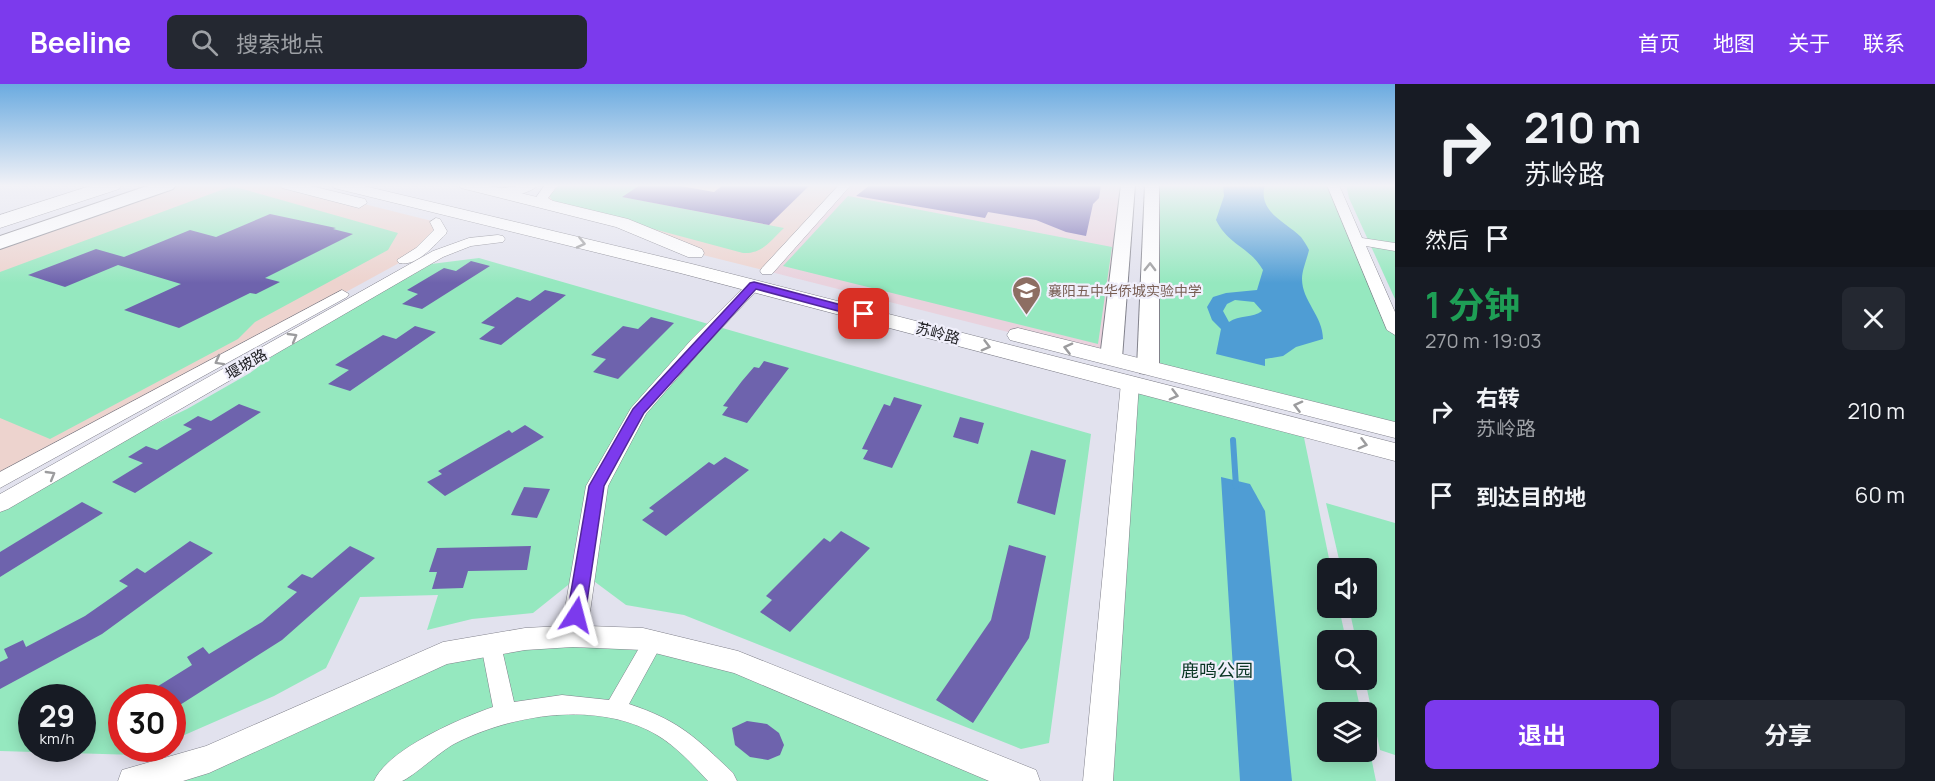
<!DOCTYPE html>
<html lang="zh">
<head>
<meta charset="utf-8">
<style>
	:root { --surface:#171b24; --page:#242831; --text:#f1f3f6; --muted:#9ea1a6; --accent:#7c3aed }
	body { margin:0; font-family:Manrope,"Noto Sans SC",sans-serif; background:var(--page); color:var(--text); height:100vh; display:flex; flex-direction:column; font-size:22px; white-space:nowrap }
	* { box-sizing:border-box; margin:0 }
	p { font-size:20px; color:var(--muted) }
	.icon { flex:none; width:33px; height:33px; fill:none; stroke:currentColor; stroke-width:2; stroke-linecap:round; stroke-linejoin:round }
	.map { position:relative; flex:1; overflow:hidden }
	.details { display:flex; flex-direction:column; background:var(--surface); width:540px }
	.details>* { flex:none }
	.guide { background:#171b24; color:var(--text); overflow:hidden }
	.buttons { position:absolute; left:1317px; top:474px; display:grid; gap:12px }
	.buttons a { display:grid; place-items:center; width:60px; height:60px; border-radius:9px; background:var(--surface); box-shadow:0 3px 15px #0003; font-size:30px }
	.speed { position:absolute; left:18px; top:600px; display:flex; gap:12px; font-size:30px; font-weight:700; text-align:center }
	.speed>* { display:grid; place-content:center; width:78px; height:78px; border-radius:50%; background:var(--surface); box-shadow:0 3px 15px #0003; line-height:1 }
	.speed small { font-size:15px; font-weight:400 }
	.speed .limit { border:9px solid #d22; background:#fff; color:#111 }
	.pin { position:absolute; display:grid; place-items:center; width:51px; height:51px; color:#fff; margin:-26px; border-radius:12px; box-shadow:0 3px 9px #0006 }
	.me { position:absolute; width:66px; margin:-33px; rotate:9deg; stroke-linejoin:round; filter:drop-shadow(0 0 4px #0008) }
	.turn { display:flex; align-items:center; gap:21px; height:126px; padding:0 30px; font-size:27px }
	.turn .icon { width:78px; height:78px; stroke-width:2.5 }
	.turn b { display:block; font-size:42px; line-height:51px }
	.then { display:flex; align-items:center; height:57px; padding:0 30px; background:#0003; gap:12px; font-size:22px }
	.round { display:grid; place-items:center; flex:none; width:63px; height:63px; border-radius:9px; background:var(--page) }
	.summary { display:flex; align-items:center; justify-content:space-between; height:102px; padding:0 30px }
	h1 { font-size:36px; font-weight:700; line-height:45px; color:#1e9e55 }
	.primary-button { display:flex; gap:12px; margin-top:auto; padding:12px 30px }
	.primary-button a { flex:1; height:69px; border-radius:9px; background:var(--accent); color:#fff; font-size:24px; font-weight:700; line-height:69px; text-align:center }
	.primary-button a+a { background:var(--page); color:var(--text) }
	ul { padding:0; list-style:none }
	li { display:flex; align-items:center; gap:18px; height:84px; padding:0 30px }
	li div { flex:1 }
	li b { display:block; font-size:22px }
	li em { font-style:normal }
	header { display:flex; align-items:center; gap:36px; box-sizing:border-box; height:84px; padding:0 30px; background:var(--accent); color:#fff }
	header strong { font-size:28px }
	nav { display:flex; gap:33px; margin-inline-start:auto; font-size:21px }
	.search { width:420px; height:54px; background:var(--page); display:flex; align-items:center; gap:15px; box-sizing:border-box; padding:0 21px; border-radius:9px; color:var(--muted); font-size:22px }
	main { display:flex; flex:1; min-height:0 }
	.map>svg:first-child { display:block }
	.commercial { fill:#edd3ce }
	.education { fill:#e9d2dd }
	.green { fill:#95e8bf; fill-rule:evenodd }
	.water { fill:#4f9dd4; fill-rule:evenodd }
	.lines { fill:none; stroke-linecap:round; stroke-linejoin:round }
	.stream { stroke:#4f9dd4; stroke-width:6 }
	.building { fill:#6e63ad }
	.pedestrian-casing { stroke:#81818b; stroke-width:1 }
	.minor-casing { stroke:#81818b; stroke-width:1 }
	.tertiary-casing { stroke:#81818b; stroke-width:2 }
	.secondary-casing { stroke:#81818b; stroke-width:1 }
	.primary-casing { stroke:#81818b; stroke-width:2 }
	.trunk-casing { stroke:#81818b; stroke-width:1 }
	.pedestrian { fill:#fff; fill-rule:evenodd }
	.minor { fill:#fff; fill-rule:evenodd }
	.tertiary { fill:#fff; fill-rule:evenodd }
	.secondary { fill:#fff; fill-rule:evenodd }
	.primary { fill:#fff; fill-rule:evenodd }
	.trunk { fill:#fff; fill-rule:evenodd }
	.oneway { stroke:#9c9c9e }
	.route { fill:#7c3aed; stroke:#51269a; stroke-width:1.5 }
	.labels { text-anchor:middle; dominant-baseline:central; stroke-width:4.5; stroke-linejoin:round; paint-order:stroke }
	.far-education-label { font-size:14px; fill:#785e54; stroke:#f0effb; text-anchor:start }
	.street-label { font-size:15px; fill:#232327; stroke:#f0effb }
	.near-park-label { font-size:18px; fill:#093523; stroke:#f0effb }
</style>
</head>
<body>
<header>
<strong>Beeline</strong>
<div class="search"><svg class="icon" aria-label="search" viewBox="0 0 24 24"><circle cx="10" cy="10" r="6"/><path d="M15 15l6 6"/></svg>搜索地点</div>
<nav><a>首页</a><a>地图</a><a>关于</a><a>联系</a></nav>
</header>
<main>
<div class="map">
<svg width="1395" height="697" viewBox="0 0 1395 697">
	<rect width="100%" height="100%" fill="#e2e2ee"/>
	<g class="commercial">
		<polygon points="182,101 288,101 436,138 441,147 421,167 0,397 0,162"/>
		<polygon points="552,101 845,101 767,187 695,169 541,115"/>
	</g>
	<polygon class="education" points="845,101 1128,101 1111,274 767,187"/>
	<g class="green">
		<path d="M 560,101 L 640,101 L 623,113 L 784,144 C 771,156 763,170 743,169 L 553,118 L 549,111 Z"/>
		<polygon points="1152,101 1333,101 1395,246 1395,346 1148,284"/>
		<polygon points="1346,101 1395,101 1395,215 1349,114"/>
		<polygon points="232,102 398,149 388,166 255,238 238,255 50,355 0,334 0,188"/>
		<polygon points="848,112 1112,163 1098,260 783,182"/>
		<path d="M 479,174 L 1091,350 L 1049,659 L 1021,665 L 684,531 L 626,521 L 583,489 L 533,529 L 472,535 L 427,546 L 438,511 L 360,513 L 326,584 L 274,612 L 173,656 L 172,614 L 122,614 L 122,664 L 153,665 L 137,671 L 0,667 L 0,428 L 139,348 L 187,325 L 250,289 L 278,268 L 431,180 ZM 32,614 L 82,614 L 82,664 L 32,664 Z"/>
		<polygon points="1130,299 1302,344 1331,484 1328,484 1328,524 1339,524 1346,556 1328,556 1328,596 1354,596 1361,628 1328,628 1328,668 1366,668 1367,653 1376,697 1098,697"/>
		<polygon points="1326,419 1395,439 1395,671 1380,666 1365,596 1366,596 1366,556 1356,556 1349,524 1366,524 1366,484 1341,484"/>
		<polygon points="573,552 738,579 1025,697 133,697 443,569"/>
	</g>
	<g class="water">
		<path d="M 1223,101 L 1265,101 C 1257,128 1286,138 1301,153 C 1304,157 1307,162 1309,166 C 1307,175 1302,186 1302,195 C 1302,217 1323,232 1323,255 L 1296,263 L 1283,272 L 1265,275 L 1265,282 L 1216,270 L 1221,245 L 1212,236 L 1207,223 L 1213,213 L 1226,209 L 1257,206 L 1263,186 C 1249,162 1229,162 1216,136 L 1224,112 ZM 1235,216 L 1254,218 L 1262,227 C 1253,234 1239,231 1229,238 L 1223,227 L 1227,220 Z"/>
		<polygon points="1221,393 1250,400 1265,427 1292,697 1240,697"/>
	</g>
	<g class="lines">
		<polyline class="stream" points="1233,356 1236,402"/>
	</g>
	<g class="building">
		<polygon points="640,101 675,101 714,108 723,101 810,101 769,141 622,113"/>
		<polygon points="870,101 1101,101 1099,114 1093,120 1086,152 1066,148 1036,136 988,128 985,134 856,112"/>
		<polygon points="270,130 336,144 333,145 353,150 265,194 280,198 256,210 250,209 179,244 124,226 181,200 118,181 65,203 28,191 96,165 124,173 190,146 216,153"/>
		<polygon points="471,177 490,182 422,225 402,220 418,210 407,206 444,184 456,187"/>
		<polygon points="545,206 566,211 501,261 479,255 495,243 481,239 517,213 530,217"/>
		<polygon points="651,233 674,239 618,295 593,288 606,275 591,271 623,242 638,245"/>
		<polygon points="415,242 436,248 350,307 328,300 349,286 335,281 383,251 396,255"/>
		<polygon points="764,277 789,284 747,339 722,331 728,323 723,322 742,297 754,283 759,284"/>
		<polygon points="894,313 922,321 892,384 863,375 868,366 862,365 884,320 890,322"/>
		<polygon points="239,320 261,328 135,409 112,398 143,379 128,373 146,362 157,366 192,345 183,341 198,332 211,337"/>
		<polygon points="960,333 984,339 978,360 953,353"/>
		<polygon points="525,341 544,353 445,412 427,398 442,390 438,387 483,361 509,346 512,349"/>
		<polygon points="1031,366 1066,376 1055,431 1017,419"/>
		<polygon points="725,373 749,386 666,452 642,436 654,427 649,424 687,395 709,378 714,381"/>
		<polygon points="524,403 550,405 537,434 511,431"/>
		<polygon points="82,418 103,429 0,493 0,468"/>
		<polygon points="841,447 870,464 790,548 760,528 772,516 766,512 824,454 830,458"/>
		<polygon points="190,457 213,469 102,550 0,605 0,578 8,574 4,565 23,556 26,563 85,532 128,502 119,497 137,484 145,489"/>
		<polygon points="1009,461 1046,472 1029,554 973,639 936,616 991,536"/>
		<polygon points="350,462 375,474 282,556 172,626 172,614 139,614 192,581 187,573 203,563 209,570 262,538 297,508 287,503 302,490 312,494"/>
		<polygon points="531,462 527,486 468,487 463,504 432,505 437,488 429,488 437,464"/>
		<polygon points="747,637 767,640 779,649 784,661 780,671 768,676 750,673 735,661 732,644"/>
	</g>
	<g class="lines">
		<defs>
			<path id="pedestrian" d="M 653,550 L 660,552 L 663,558 L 629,620 C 680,637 695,653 733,689 L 737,697 L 708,697 C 693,681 677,663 657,651 C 598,616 512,630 454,660 C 441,667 411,694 402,697 C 394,697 382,697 374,697 C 388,665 461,634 493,623 L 481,561 L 484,555 L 491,553 L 498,555 L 501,561 L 514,618 L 562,611 L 609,616 L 646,552 Z"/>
			<g id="minor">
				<path d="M 523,101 L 539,101 C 529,110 502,117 491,108 L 497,105 Z"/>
				<polygon points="545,101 558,101 548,114 556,119 556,125 548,125 535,115"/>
				<polygon points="839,101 851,101 772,190 762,190 760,187 762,184"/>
				<polygon points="1327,101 1339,101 1362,154 1395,159 1395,167 1366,162 1395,228 1395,251 1387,246"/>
				<path d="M 436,134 L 440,135 L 447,147 L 446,150 C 434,161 417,183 399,179 L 397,176 L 416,164 L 434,146 L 430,138 Z"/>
				<polygon points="498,151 503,152 505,155 503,158 471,162 443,173 8,425 0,428 0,410 433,167 469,154"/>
				<polygon points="754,197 759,198 761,201 759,204 704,263 646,330 608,402 588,542 643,544 738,567 1036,686 1040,697 989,697 734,589 643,566 573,563 525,566 447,580 209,689 183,697 118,697 122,686 206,662 443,558 525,544 562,542 586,402 631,324 692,255 749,198"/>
				<polygon points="342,206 349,210 347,213 0,404 0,388"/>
				<polygon points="1130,294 1136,295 1139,299 1113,697 1083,697 1121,299 1124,295"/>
			</g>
			<g id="tertiary">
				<polygon points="1121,101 1135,101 1122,274 1118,278 1111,280 1104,278 1100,274"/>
				<polygon points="1145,101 1159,101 1159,284 1156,289 1148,290 1140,289 1137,284"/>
			</g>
			<g id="secondary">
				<polygon points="280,101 307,101 365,115 367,119 359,124 282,104"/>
				<polygon points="332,101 360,101 692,180 1395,359 1395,377 680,189 334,104"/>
				<polygon points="459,101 487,101 628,135 702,165 704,169 702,173 688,173 616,143 461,104"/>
				<polygon points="1018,244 1395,338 1395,354 1010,256 1007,251 1010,246"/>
			</g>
			<polygon id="primary" points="150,101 176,101 173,105 0,165 0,152"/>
			<polygon id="trunk" points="93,101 121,101 119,105 0,144 0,131"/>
		</defs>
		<use href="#pedestrian" class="pedestrian-casing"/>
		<use href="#minor" class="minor-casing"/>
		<use href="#tertiary" class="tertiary-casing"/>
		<use href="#secondary" class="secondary-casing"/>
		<use href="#primary" class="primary-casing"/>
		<use href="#trunk" class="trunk-casing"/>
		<use href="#pedestrian" class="pedestrian"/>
		<use href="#minor" class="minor"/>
		<use href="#tertiary" class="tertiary"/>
		<use href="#secondary" class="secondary"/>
		<use href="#primary" class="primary"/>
		<use href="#trunk" class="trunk"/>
	</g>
	<defs><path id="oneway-chevron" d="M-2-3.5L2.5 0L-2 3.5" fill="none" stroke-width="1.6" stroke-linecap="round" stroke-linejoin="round" transform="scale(1.5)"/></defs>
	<g class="oneway">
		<use href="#oneway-chevron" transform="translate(581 159) rotate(13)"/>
		<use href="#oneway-chevron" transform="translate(1150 183) rotate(-89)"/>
		<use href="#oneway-chevron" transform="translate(293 253) rotate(-30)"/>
		<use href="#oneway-chevron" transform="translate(986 262) rotate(15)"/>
		<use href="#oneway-chevron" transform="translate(1068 264) rotate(-166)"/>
		<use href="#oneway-chevron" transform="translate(219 277) rotate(151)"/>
		<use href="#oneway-chevron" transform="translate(1174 311) rotate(15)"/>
		<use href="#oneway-chevron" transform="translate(1298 322) rotate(-166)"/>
		<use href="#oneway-chevron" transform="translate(1363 360) rotate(15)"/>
		<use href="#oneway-chevron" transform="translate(51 391) rotate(-30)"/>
	</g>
	<linearGradient id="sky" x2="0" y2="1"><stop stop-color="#6babe0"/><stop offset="0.51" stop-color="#f2f2f7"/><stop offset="1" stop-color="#f2f2f7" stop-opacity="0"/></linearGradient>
	<rect width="1395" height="199" fill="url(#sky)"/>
	<polygon class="route" points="754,198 868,228 870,230 864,234 756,205 644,329 604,402 585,531 582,536 576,538 570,536 567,531 589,402 633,325 750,199"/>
	<defs>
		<symbol id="school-pin" viewBox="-11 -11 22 30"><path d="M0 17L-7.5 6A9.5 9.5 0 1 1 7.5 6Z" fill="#8d6e63" stroke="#f0effb"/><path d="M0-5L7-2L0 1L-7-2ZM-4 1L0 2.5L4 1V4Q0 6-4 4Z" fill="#fff"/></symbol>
	</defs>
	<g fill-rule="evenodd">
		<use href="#school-pin" x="1010" y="190" width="33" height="45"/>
	</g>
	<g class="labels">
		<g class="far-education-label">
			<text x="1048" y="206">襄阳五中华侨城实验中学</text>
		</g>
		<g class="street-label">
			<text transform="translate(938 249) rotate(15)">苏岭路</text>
			<text transform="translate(246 280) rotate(-30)">堰坡路</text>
		</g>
		<g class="near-park-label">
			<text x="1217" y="586">鹿鸣公园</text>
		</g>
	</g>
</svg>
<div class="buttons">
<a><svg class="icon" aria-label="sound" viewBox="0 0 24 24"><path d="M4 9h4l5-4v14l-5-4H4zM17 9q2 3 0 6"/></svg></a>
<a><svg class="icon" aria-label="search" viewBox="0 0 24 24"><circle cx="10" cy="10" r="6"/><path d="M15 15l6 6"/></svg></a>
<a><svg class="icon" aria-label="layers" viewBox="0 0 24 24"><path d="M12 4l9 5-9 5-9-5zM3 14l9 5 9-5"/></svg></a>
</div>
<div class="speed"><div>29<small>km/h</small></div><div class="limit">30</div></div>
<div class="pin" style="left:864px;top:230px;background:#d93025"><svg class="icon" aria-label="arrive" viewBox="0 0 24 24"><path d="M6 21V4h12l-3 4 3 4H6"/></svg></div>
<svg class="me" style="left:576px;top:531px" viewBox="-20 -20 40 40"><path d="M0-17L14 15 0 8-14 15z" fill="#7c3aed" stroke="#fff" stroke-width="4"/></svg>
</div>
<section class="details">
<div class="guide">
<div class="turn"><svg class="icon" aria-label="right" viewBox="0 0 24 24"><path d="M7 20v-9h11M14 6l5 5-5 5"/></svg><div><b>210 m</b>苏岭路</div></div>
<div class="then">然后<svg class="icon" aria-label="arrive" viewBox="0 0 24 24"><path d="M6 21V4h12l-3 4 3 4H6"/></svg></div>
</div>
<div class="summary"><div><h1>1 分钟</h1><p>270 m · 19:03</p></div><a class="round"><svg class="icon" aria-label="close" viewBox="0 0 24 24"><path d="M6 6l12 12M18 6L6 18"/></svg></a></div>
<ul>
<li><svg class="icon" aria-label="right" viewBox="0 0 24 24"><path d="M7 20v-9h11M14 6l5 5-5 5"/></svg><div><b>右转</b><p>苏岭路</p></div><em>210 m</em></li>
<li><svg class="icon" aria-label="arrive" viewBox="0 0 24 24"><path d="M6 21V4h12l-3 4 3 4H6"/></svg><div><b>到达目的地</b></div><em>60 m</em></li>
</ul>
<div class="primary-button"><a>退出</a><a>分享</a></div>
</section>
</main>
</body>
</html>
